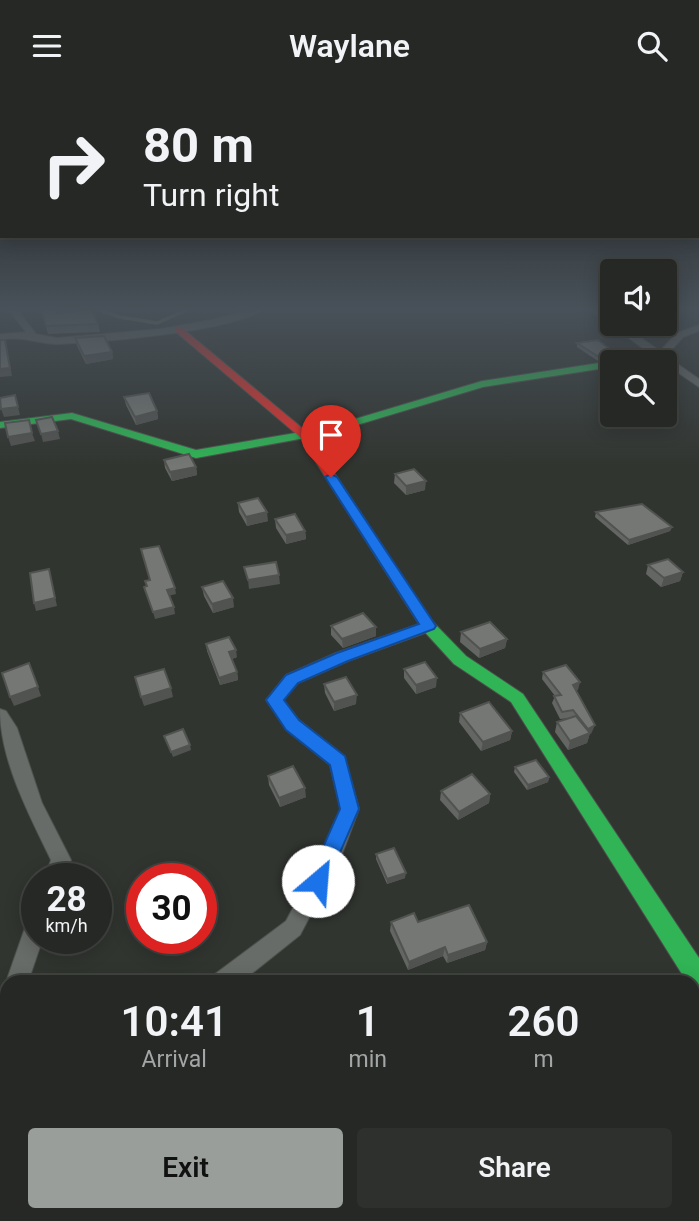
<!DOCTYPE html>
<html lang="en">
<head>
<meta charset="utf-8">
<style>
	:root { --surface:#252824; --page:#2d302c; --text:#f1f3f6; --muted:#a3a6a6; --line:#424441; --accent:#9a9e9a }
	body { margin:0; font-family:Roboto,sans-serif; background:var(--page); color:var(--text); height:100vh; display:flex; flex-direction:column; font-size:26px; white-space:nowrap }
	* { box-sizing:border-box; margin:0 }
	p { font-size:23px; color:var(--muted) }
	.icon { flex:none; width:38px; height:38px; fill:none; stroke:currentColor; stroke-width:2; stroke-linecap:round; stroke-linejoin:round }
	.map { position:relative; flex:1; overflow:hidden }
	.panel { position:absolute; left:0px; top:884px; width:700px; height:247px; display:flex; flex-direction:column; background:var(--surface); border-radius:21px 21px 0 0; box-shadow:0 4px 18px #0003,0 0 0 2px var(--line) }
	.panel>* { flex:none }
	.banner { position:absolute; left:0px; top:0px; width:700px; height:147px; box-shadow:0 4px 18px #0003,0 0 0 2px var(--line); background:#252824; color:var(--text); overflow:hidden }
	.tools { position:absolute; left:600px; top:168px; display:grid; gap:14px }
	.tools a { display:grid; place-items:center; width:77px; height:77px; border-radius:7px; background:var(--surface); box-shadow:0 4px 18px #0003,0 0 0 2px var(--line); font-size:35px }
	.speed { position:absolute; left:21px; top:772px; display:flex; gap:14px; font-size:35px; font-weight:700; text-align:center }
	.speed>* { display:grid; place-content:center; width:91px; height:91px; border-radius:50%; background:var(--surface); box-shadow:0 4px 18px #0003,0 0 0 2px var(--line); line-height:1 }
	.speed small { font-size:18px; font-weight:400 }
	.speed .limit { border:10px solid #d22; background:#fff; color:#111 }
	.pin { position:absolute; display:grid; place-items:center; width:60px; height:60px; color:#fff; margin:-72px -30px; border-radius:50% 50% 50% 0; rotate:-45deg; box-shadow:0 0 7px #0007 }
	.pin .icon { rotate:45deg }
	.me { position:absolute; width:77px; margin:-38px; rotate:27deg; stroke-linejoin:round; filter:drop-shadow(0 0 5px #0008) }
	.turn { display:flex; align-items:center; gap:24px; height:147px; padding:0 28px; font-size:32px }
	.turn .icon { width:91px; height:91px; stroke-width:2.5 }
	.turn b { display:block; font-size:49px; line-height:60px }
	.eta { display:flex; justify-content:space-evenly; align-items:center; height:119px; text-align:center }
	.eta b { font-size:42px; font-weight:600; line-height:49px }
	.action { display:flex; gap:14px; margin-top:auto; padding:14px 28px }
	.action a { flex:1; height:80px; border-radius:7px; background:var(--accent); color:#111; font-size:28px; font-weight:600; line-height:80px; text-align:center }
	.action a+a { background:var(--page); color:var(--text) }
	header { display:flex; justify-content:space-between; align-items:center; height:91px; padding:0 28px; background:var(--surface); font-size:32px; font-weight:600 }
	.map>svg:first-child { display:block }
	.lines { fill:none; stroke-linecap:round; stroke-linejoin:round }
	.stream { stroke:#6c8768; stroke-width:3.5 }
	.street-casing { stroke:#4e514d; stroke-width:2 }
	.fast-casing { stroke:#4e514d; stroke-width:2 }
	.jam-casing { stroke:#4e514d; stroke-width:2 }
	.street { fill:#686c68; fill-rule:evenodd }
	.fast { fill:#30b455; fill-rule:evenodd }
	.jam { fill:#e5322d; fill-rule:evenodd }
	.wall { fill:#646663 }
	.shaded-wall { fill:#515350 }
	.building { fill:#747773; stroke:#515350; stroke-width:2 }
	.route { fill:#1a73e8; stroke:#114b97; stroke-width:2 }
</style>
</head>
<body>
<header><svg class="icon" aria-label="menu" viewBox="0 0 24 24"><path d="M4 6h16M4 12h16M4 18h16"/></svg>Waylane<svg class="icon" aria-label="search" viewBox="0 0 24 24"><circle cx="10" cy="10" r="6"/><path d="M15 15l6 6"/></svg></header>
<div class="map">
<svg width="699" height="1130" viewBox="0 0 699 1130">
	<rect width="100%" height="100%" fill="#313530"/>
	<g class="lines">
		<polyline class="stream" points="100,219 120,226 157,232 189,218"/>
		<defs>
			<g id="street">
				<path d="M 8,218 L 17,218 L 36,243 L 57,247 L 160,238 L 211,229 L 252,218 L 265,218 C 230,241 104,251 59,253 C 38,253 21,244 0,249 L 0,243 L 26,241 Z"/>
				<polygon points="589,218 599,218 612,227 612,233 621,233 660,260 677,242 699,234 699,240 683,246 666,265 699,288 699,296 658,268 620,271 625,268 652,264"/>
				<polygon points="428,530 433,531 436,535 433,539 348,570 298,592 283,609 299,629 344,665 359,718 341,766 300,844 241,891 212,891 215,883 286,830 322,763 341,718 330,674 287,639 266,609 286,584 336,562"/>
				<path d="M 0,618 L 6,620 L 17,637 L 42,712 L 71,769 L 64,788 L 44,788 L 51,769 C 29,723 0,670 0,618 Z"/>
				<polygon points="37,824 37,847 43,847 28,891 7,891 7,894 6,891 26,834 30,827"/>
				<polygon points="7,911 7,950 0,947 0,913"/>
				<polygon points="156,1124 186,1124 189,1130 158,1130"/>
			</g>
			<g id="fast">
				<polygon points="612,270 616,271 612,271 612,276 483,296 327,343 196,367 71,328 0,337 0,331 72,322 196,359 325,337 482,290"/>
				<polygon points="408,500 413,502 433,531 466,565 523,603 699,867 699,905 693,903 693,891 687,891 511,611 454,573 423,539 401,505"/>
			</g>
			<polygon id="jam" points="176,237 182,237 308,342 415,505 413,508 403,508 300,346 176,241"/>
		</defs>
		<use href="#street" class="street-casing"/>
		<use href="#fast" class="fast-casing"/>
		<use href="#jam" class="jam-casing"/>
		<use href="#street" class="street"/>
		<use href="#fast" class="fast"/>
		<use href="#jam" class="jam"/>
	</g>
	<g class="wall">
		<polygon points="41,218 57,223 98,233 100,241 48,243"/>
		<polygon points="75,247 112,261 113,268 86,273 77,255"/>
		<polygon points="577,252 617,264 616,267 598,270 577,256"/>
		<polygon points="124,306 157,320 158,328 136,334 126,314"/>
		<polygon points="164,369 196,376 197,384 172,390 165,377"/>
		<polygon points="395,383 425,399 406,404 394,392"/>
		<polygon points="238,412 268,430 247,435 239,421"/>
		<polygon points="596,421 672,436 670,440 628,454 595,426"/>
		<polygon points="275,428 305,440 306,448 286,453 276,437"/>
		<polygon points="648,474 683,481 680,490 661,496 646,483"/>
		<polygon points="202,496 234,516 213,522 204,505"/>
		<polygon points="331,535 376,536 376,545 343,557 331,544"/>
		<polygon points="461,541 507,548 505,557 479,567 460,551"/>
		<polygon points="206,553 237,566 232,568 237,581 238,589 220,594 207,560"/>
		<polygon points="404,578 436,596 416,603 404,587"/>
		<polygon points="543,581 578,599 576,599 592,641 590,642 587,652 568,659 555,641 557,631 571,627 560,628 552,612 555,605 542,588"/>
		<polygon points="324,593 356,613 334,620 325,602"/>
		<polygon points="460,622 512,640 510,649 481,660 459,631"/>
		<polygon points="515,676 549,686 548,691 527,699 514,681"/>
		<polygon points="268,685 306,706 280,716 269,694"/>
		<polygon points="441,700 490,703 489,712 458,729 440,709"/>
		<polygon points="376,763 405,787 387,793 376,768"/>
		<polygon points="391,831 418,831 487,851 485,859 447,872 443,865 408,879 390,840"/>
	</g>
	<g class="shaded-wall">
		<polygon points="5,249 12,285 0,286 0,278"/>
		<polygon points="112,261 113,268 86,273 84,265"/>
		<polygon points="617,264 616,267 598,270 599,266"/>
		<polygon points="15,304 20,324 4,326 1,318"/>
		<polygon points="157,320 158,328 136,334 135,326"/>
		<polygon points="58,340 60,348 43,351 41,343"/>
		<polygon points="32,342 35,350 11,355 8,346"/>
		<polygon points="196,376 197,384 172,390 170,381"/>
		<polygon points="426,390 425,399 406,404 406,395"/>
		<polygon points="267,421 268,430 247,435 246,426"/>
		<polygon points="672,436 670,440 628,454 629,449"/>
		<polygon points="305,440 306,448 286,453 286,444"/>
		<polygon points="49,478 57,515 36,520 34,512"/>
		<polygon points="683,481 680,490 661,496 664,487"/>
		<polygon points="279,484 280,493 249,498 248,489"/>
		<polygon points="175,497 176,503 168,505 167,499"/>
		<polygon points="233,507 234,516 213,522 212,513"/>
		<polygon points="174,516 175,523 155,528 153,521"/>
		<polygon points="376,536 376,545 343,557 342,548"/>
		<polygon points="507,548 505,557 479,567 480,558"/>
		<polygon points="236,559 237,566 230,568 229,561"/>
		<polygon points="237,581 238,589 220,594 219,587"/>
		<polygon points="33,582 41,605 14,615 10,606"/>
		<polygon points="437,587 436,596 416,603 416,594"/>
		<polygon points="580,591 578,599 571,601 573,594"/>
		<polygon points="171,597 173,606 144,615 141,606"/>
		<polygon points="357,604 356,613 334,620 334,611"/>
		<polygon points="595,634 592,641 589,643 590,642 587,652 568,659 570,650 586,644 588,638"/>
		<polygon points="512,640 510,649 481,660 483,651"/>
		<polygon points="190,654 191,659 173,666 171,661"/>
		<polygon points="549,686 548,691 527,699 528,694"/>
		<polygon points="305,697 306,706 280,716 279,707"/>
		<polygon points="490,703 489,712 458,729 459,721"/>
		<polygon points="406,782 405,787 387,793 387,788"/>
		<polygon points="487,851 485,859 447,872 448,864"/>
		<polygon points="445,856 443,865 408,879 409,871"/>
		<polygon points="199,1124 212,1124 200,1130 197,1130 195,1126"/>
	</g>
	<g class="building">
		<polygon points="41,218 54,218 57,223 91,218 98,233 46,235"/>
		<polygon points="104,245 112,261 84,265 75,247"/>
		<polygon points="0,249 5,249 10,277 0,278"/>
		<polygon points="598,249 617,264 599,266 577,252"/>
		<polygon points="149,302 157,320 135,326 124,306"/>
		<polygon points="15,304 18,316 1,318 0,307"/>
		<polygon points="52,326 58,340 41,343 36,329"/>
		<polygon points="29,329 32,342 8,346 5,332"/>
		<polygon points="189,363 196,376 170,381 164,369"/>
		<polygon points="414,378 426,390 406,395 395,383"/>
		<polygon points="258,407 267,421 246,426 238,412"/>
		<polygon points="642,413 672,436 629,449 596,421"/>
		<polygon points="295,423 305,440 286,444 275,428"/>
		<polygon points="159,455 175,497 167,499 174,516 153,521 144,496 147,495 145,490 150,489 141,458"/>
		<polygon points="668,468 683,481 664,487 648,474"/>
		<polygon points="276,471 279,484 248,489 244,476"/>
		<polygon points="49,478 55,507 34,512 30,482"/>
		<polygon points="223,490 233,507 212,513 202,496"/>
		<polygon points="363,522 376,536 342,548 331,535"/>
		<polygon points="490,531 507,548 480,558 461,541"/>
		<polygon points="229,546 236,559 229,561 237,581 219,587 206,553"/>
		<polygon points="425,571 437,587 416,594 404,578"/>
		<polygon points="29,572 38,596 10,606 2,582"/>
		<polygon points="566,574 580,591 573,594 595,634 588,638 573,619 562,621 554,605 561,604 543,581"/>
		<polygon points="164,578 171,597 141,606 135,586"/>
		<polygon points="346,586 357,604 334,611 324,593"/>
		<polygon points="489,611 512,640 483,651 460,622"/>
		<polygon points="576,625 590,642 570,650 557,631"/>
		<polygon points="183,638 190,654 171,661 164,645"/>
		<polygon points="536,669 549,686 528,694 515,676"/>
		<polygon points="293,675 305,697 279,707 268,685"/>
		<polygon points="472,683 490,703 459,721 441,700"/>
		<polygon points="394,757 406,782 387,788 376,763"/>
		<polygon points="469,814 487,851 448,864 445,856 409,871 391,831 414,822 418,831"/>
		<polygon points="216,1124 273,1124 275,1130 218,1130"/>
	</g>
	<linearGradient id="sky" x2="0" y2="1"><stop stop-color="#1b1d1a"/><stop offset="0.58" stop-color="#485159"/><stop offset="1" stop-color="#485159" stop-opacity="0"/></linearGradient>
	<rect width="699" height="376" fill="url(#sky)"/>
	<polygon class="route" points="331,383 337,386 436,535 434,538 348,570 298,592 284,609 299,629 345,665 359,718 325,796 318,799 311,796 308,790 340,718 330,674 286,639 266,609 286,584 337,562 419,533 325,386"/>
</svg>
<div class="tools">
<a><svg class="icon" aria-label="sound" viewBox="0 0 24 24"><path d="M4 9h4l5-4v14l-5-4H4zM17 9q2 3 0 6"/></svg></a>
<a><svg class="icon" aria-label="search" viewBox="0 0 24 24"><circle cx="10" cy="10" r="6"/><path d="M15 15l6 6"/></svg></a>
</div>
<div class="speed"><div>28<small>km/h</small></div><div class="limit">30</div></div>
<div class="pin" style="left:331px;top:386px;background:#d93025"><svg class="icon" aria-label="arrive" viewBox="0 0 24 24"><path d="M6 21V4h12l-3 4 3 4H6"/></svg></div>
<svg class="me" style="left:318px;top:790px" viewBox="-20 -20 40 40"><circle r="19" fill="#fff"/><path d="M0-13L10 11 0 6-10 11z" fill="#1a73e8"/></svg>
<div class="banner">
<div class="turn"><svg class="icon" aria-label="right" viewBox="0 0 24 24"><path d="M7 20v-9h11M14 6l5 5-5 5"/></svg><div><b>80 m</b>Turn right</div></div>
</div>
<section class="panel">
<div class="eta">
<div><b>10:41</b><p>Arrival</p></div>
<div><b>1</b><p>min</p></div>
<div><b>260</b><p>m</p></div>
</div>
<div class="action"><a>Exit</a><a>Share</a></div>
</section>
</div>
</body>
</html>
